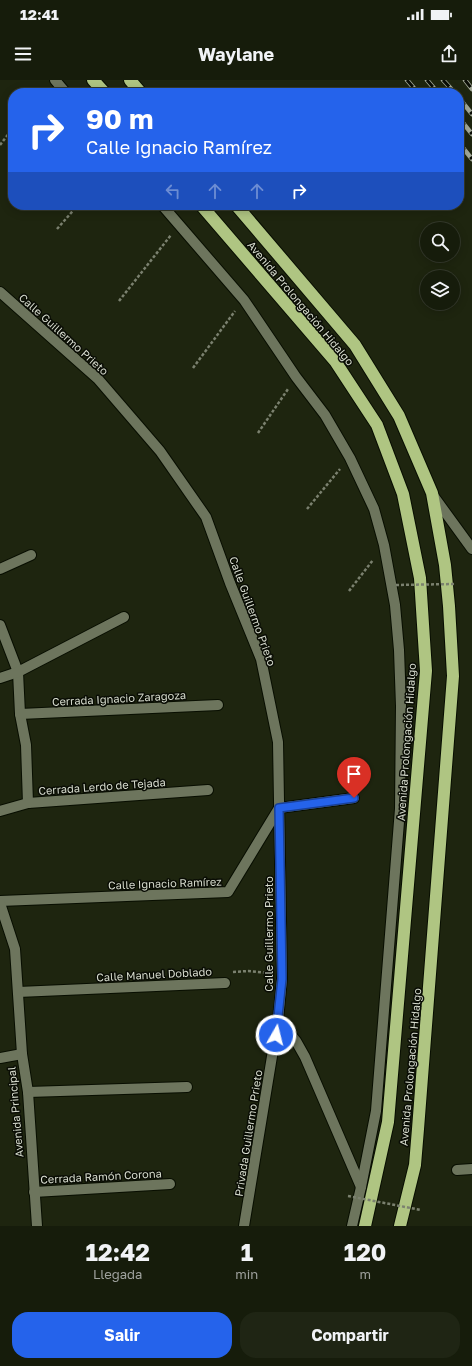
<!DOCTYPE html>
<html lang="es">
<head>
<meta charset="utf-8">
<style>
	:root { --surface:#161c0b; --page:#1f2514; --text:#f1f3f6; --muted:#9ea19d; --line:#353a2c; --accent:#2563eb }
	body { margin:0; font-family:"Golos Text",sans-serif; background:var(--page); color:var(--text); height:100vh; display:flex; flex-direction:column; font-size:15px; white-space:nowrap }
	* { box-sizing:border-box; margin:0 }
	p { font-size:13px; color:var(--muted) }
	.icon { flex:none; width:22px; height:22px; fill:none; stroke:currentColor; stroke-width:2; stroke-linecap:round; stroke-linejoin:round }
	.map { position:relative; height:1146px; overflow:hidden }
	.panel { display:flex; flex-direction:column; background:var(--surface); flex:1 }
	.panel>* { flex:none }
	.guide { position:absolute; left:8px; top:8px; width:456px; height:122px; border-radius:16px; box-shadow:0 2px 10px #0003,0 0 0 1px var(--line); background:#2563eb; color:#fff; overflow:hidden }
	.buttons { position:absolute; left:420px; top:142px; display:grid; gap:8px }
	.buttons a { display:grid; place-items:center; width:40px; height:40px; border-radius:50%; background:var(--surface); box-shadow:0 2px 10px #0003,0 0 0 1px var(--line); font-size:20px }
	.pin { position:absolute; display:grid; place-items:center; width:34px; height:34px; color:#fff; margin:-41px -17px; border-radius:50% 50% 50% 0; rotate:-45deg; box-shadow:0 0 4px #0007 }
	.pin .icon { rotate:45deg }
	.me { position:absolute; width:44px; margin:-22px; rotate:8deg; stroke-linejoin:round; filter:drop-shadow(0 0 3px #0008) }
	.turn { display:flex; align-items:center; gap:14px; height:84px; padding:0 12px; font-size:18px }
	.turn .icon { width:52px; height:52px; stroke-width:2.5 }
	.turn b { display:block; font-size:28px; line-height:34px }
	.lanes { display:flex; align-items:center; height:38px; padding:0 12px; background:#0003; justify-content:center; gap:20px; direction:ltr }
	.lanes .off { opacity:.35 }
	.eta { display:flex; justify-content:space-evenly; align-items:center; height:68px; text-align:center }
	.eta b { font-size:24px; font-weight:700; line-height:28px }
	.action { display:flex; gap:8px; margin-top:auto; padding:8px 12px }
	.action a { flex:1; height:46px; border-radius:16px; background:var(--accent); color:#fff; font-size:16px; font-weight:700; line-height:46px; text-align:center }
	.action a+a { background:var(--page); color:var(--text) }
	.status { display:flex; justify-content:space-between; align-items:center; height:28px; padding:0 20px; background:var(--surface); direction:ltr }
	.status svg { height:11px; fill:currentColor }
	header { display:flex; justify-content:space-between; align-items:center; height:52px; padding:0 12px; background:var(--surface); font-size:18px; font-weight:700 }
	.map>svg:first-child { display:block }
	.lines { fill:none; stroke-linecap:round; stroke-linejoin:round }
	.street-casing { stroke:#080e00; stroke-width:12 }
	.secondary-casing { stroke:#080e00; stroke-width:12 }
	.highway-casing { stroke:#080e00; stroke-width:14 }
	.path { stroke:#7b816f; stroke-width:2.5; stroke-dasharray:3 2; stroke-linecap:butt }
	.street { stroke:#6d755d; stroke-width:10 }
	.secondary { stroke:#6d755d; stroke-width:10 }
	.highway { stroke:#afc582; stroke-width:12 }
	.rail-casing { stroke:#a4aa9a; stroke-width:4.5 }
	.rail { stroke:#0a0d05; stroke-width:3; stroke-dasharray:9; stroke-linecap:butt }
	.path-bridge { stroke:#7b816f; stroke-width:2.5; stroke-dasharray:3 2; stroke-linecap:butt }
	.route-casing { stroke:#184099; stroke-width:10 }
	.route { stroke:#2563eb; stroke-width:7 }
	.labels { text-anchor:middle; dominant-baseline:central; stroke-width:3; stroke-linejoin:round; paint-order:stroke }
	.street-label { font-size:11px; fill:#d7dcce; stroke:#0a0d05 }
</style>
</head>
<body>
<div class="status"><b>12:41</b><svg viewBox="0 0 49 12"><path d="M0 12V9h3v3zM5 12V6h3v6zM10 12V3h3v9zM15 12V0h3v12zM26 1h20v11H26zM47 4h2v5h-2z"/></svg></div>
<header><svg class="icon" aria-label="menu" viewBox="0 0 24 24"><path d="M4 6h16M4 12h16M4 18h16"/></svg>Waylane<svg class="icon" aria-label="share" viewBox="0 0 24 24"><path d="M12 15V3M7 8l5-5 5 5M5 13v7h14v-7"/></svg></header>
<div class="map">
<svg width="472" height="1146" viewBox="0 0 472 1146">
	<rect width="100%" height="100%" fill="#1e250f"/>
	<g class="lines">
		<defs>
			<g id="street">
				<polyline points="55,0 66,13"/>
				<polyline points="162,125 244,220 296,297 325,335 350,378 374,429 384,465 395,525 399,570 401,626 400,729 376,1031 361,1107 352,1146"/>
				<polyline points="0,212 98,299 160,371 206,437 230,503 261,579 278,662 282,899 278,940 244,1146"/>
				<polyline points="432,414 472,469"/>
				<polyline points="0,489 31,475"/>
				<polyline points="0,545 18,592 20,634 26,665 28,723"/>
				<polyline points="0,598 18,592 124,537"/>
				<polyline points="20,634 218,625"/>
				<polyline points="0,731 28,723 208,710"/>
				<polyline points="0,821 228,812 279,728 354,718"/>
				<polyline points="18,912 225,903"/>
				<polyline points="278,940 296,961 305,977 361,1107"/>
				<polyline points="0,978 22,974"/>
				<polyline points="28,1012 187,1007"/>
				<polyline points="457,1090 472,1089"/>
				<polyline points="34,1112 170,1104"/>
			</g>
			<polyline id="secondary" points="0,823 15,869 22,974 28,1012 37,1146"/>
			<g id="highway">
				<polyline points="93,0 105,13"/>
				<polyline points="130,0 141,13"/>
				<polyline points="201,125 335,281 377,345 403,414 420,498 426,591 388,1042 365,1146"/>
				<polyline points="236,125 355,265 399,336 432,413 445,485 449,526 453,596 418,1049 415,1085 400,1146"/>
			</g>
		</defs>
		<use href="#street" class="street-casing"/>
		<use href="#secondary" class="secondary-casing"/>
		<use href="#highway" class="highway-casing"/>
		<g class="path">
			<polyline points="41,13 45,8"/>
			<polyline points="0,65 13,48"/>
			<polyline points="57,149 78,125"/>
			<polyline points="119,221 171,155"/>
			<polyline points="193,288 235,231"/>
			<polyline points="258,353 288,309"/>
			<polyline points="307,429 340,389"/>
			<polyline points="349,511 373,480"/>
			<polyline points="233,892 248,891 269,893"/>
		</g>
		<use href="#street" class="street"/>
		<use href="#secondary" class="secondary"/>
		<use href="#highway" class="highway"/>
		<defs>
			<g id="rail">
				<polyline points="407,0 418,13"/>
				<polyline points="427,0 438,13"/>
				<polyline points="443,0 455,13"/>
				<polyline points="465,0 472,9"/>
				<polyline points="459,18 472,34"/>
				<polyline points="459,38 472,54"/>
				<polyline points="459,63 472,79"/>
			</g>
		</defs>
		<use href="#rail" class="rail-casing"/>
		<use href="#rail" class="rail"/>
		<g class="path-bridge">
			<polyline points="396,505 454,504"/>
			<polyline points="348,1116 421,1130"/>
		</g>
	</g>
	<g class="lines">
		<defs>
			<polyline id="route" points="276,955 282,899 279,728 354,718"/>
		</defs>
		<use href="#route" class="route-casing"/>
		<use href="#route" class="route"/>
	</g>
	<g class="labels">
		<g class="street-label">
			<text transform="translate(301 223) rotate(50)">Avenida Prolongación Hidalgo</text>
			<text transform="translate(64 254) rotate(42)">Calle Guillermo Prieto</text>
			<text transform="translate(253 531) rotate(70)">Calle Guillermo Prieto</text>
			<text transform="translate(119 618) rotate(-3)">Cerrada Ignacio Zaragoza</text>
			<text transform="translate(406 662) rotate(-86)">Avenida Prolongación Hidalgo</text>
			<text transform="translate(102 706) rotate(-4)">Cerrada Lerdo de Tejada</text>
			<text transform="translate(165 803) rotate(-2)">Calle Ignacio Ramírez</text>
			<text transform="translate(268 854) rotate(-90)">Calle Guillermo Prieto</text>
			<text transform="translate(154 894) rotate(-3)">Calle Manuel Doblado</text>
			<text transform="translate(410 987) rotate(-85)">Avenida Prolongación Hidalgo</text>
			<text transform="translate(15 1032) rotate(-95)">Avenida Principal</text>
			<text transform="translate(248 1053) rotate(-81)">Privada Guillermo Prieto</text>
			<text transform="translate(101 1096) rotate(-3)">Cerrada Ramón Corona</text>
		</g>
	</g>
</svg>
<div class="buttons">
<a><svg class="icon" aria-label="search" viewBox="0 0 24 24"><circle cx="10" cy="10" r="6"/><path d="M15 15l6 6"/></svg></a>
<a><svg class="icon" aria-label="layers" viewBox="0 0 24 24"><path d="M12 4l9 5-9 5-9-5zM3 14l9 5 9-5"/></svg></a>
</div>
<div class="pin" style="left:354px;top:718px;background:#d93025"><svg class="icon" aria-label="arrive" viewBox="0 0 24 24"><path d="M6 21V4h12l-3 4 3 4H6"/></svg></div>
<svg class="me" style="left:276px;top:955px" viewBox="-20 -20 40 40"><circle r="17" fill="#2563eb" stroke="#fff" stroke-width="3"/><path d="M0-11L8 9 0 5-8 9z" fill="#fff"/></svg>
<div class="guide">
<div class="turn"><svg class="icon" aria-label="right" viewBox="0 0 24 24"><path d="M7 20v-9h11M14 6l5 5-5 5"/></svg><div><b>90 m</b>Calle Ignacio Ramírez</div></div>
<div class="lanes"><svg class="icon off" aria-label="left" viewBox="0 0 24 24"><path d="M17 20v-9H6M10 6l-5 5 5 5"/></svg><svg class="icon off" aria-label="ahead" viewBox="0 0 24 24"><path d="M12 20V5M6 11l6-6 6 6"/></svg><svg class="icon off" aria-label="ahead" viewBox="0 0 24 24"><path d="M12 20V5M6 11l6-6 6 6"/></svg><svg class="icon" aria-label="right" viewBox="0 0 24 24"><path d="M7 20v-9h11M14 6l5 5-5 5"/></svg></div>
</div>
</div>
<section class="panel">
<div class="eta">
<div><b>12:42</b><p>Llegada</p></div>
<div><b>1</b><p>min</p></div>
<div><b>120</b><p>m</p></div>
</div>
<div class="action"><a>Salir</a><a>Compartir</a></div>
</section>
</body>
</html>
